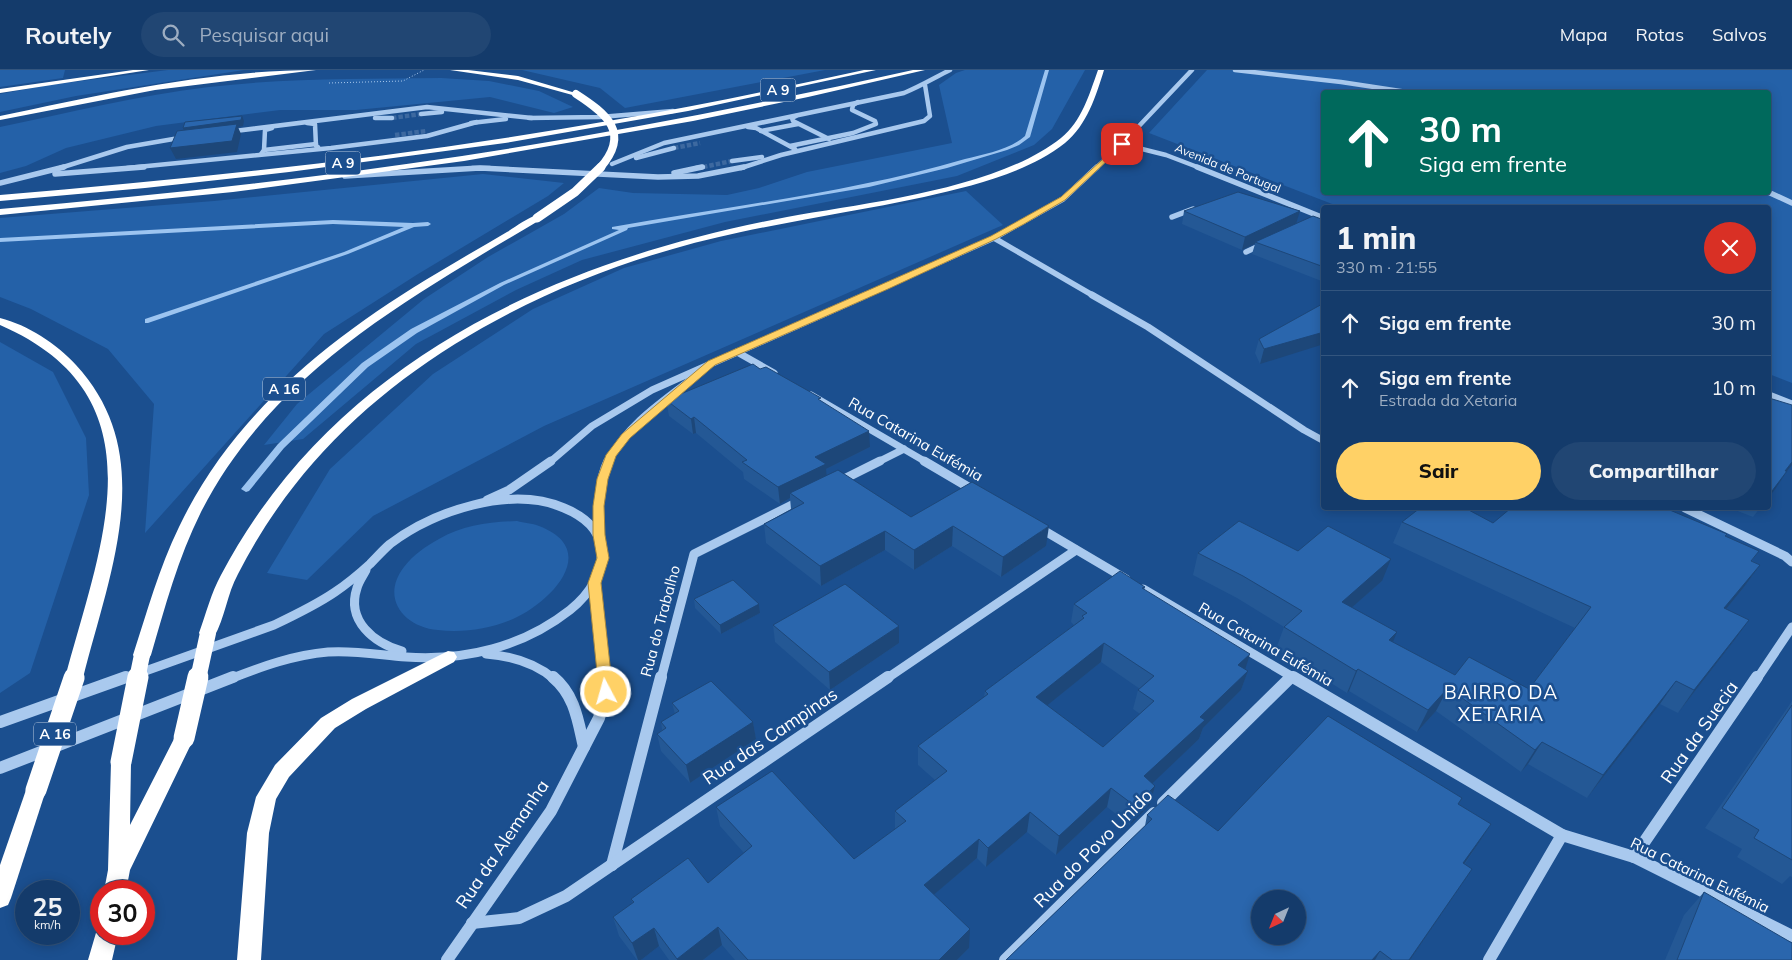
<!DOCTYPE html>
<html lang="pt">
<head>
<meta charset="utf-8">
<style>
	:root { --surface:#143b6b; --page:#214673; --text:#f1f3f6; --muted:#9dadc1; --line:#33557e; --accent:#ffd166 }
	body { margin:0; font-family:Mulish,sans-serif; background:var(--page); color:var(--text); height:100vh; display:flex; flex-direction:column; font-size:19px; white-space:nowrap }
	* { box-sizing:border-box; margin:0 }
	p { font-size:16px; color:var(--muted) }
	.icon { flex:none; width:28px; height:28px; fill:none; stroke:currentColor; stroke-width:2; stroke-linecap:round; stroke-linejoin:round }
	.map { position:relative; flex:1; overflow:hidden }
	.panel { position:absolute; left:1321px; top:135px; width:450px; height:305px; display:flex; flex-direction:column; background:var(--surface); border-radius:5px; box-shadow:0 2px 12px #0003,0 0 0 1px var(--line) }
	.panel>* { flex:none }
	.hud { position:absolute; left:1321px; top:20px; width:450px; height:105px; border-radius:5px; box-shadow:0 2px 12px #0003,0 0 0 1px var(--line); background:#00695c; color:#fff; overflow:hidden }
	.needle { width:32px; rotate:223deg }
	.tools { position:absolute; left:1251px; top:820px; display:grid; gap:10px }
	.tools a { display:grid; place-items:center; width:55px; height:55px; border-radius:50%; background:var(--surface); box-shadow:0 2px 12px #0003,0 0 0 1px var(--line); font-size:25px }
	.speed { position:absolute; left:15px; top:810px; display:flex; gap:10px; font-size:25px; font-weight:700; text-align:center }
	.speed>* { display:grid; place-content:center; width:65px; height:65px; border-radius:50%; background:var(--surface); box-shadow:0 2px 12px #0003,0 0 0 1px var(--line); line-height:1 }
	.speed small { font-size:12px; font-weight:400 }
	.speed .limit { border:8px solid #d22; background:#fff; color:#111 }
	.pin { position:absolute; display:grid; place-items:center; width:42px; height:42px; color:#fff; margin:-21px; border-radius:10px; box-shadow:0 2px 8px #0006 }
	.me { position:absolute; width:55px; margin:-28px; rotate:354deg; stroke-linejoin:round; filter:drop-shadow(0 0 4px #0008) }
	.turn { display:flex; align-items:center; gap:18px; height:105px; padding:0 15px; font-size:22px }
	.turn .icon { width:65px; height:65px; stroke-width:2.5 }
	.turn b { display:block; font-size:35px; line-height:42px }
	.round { display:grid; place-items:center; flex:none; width:52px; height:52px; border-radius:26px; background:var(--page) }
	.overview { display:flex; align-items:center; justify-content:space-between; height:85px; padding:0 15px }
	h1 { font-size:30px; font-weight:800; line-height:38px }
	.action { display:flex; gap:10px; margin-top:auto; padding:10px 15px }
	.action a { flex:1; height:58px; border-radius:30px; background:var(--accent); color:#111; font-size:20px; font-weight:800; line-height:58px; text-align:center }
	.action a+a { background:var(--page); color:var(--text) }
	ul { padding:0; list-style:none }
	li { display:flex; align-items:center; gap:15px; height:65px; padding:0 15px; border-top:1px solid var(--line) }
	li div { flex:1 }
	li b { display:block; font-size:19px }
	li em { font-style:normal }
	header { display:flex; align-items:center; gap:30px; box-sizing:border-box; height:70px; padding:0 25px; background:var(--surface); border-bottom:1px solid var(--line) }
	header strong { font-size:24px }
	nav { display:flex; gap:28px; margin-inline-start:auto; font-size:18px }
	.search { width:350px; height:45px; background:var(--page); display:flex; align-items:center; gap:12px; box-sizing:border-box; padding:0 18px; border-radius:28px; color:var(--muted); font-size:19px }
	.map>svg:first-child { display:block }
	.green { fill:#2461a8; fill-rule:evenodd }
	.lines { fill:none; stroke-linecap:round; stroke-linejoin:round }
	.stream { fill:#9cc4f0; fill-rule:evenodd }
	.minor-tunnel { stroke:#3d69a0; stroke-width:4.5; stroke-dasharray:4.5 2; stroke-linecap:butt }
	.path { stroke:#a9c9ee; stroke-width:1; stroke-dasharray:1 2; stroke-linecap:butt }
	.minor-far4 { stroke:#a9c9ee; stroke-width:4.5 }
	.minor-far3 { stroke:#a9c9ee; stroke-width:5.5 }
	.minor-far2 { stroke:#a9c9ee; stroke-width:7 }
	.minor-far1 { stroke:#a9c9ee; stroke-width:9 }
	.minor { stroke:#a9c9ee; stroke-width:12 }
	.highway { fill:#fff; fill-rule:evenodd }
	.highway-bridge-far3 { stroke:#fff; stroke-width:8 }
	.highway-bridge-far2 { stroke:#fff; stroke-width:9 }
	.highway-bridge-far1 { stroke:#fff; stroke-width:16 }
	.highway-bridge { stroke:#fff; stroke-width:21 }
	.wall { fill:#245895; fill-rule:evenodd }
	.shaded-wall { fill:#1d4779 }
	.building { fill:#2a66ad; stroke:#1d4779; fill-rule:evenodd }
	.route { fill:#ffd166; stroke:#a68842 }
	.labels { text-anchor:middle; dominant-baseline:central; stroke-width:5; stroke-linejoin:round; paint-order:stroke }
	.far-street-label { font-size:12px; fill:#fff; stroke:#1b4f8f }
	.shield { fill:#1b4f8f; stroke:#bbcadd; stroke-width:1 }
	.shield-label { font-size:14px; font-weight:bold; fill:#fff }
	.street-label { font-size:15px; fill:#fff; stroke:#1b4f8f }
	.near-street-label { font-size:18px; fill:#fff; stroke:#1b4f8f }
	.near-neighbourhood-label { font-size:19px; letter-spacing:1px; fill:#fff; stroke:#1b4f8f }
</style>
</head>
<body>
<header>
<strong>Routely</strong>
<div class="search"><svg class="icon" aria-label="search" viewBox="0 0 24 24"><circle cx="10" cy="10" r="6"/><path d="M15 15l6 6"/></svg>Pesquisar aqui</div>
<nav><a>Mapa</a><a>Rotas</a><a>Salvos</a></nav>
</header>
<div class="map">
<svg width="1792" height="890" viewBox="0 0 1792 890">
	<rect width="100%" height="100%" fill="#1b4f8f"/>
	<g class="green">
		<polygon points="0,0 65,0 63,8 0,17"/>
		<polygon points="168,0 244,0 76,26 0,42 0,24 49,15"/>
		<polygon points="522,0 825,0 625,38 600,18"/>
		<polygon points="965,0 1085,0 1052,59 1034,75 957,106 725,152 582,190 516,220 416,274 303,369 264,375 297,334 424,229 488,187 564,144 599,118 633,123 727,125 759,118 807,102 952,73 939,15 956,3"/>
		<path d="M 1207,0 L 1792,0 L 1792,313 L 1769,304 L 1769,138 L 1340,137 L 1149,63 ZM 1324,22 L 1769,22 L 1769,122 L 1324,122 Z"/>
		<path d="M 441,8 L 489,11 L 539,21 L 573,37 L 554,43 L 490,27 L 356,40 L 280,40 L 156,56 L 66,78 L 26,96 L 0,103 L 0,57 C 69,43 139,25 209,17 C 286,8 363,9 441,8 Z"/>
		<polygon points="483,104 564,113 548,126 418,204 324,264 145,463 154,334 108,279 31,239 0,227 0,148 214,131"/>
		<polygon points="966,121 1003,155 544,356 373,446 307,510 267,503 330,399 433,304 533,239 624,198 721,171"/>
		<polygon points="0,272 53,302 86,368 89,425 30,603 0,623"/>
		<path d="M 517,451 C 524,453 532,453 539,456 C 602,480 550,533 513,549 C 489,559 463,563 438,560 C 404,557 380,528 404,497 C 413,485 426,476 439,469 C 463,455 490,452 517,451 Z"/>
	</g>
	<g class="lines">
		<g class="stream">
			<path d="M 1045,0 L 1049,0 L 1030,67 L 1019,75 L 1007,80 L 947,98 L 869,117 L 628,158 L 627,160 L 504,215 L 417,263 L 368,297 L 284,378 L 249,421 L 246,422 L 241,419 L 278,374 L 362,293 L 411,259 L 500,213 L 619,160 L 612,159 L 612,157 C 729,136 850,123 965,89 C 985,84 1009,80 1025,66 Z"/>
			<polygon points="333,150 413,153 428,152 431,154 428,156 414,157 348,184 148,253 145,253 145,249 344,182 404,157 333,154 0,172 0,168"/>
		</g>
		<g class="minor-tunnel">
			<polyline points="392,48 421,44"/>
			<polyline points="395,65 427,61"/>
			<polyline points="674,78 700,73"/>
			<polyline points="703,97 732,91"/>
		</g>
		<polyline class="path" points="329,13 403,11 424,0"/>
		<g class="minor-far4">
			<polyline points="1235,0 1341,12 1407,22"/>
			<polyline points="421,44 442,42"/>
			<polyline points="796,46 792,48 793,51 829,69"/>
			<polyline points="375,48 392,48"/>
			<polyline points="529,48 600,47 673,41"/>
			<polyline points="307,53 315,54 316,76 318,77"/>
			<polyline points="471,53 506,49"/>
			<polyline points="748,57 756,58 795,79"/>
			<polyline points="761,61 798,54"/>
			<polyline points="227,62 427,37 532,48"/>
			<polyline points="1122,74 1166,85 1200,98"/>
			<polyline points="790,76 853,63 876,54 875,51 852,40 853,35 858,32"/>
			<polyline points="264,80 316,74"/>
			<polyline points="261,84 264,80 265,60 272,58"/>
			<polyline points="636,88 674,78"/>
			<polyline points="732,91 762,87"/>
			<path d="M 612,94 L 664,73 L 904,23 C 921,16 934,8 950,0"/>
			<polyline points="60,98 127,77 185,67"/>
			<polyline points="127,98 331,78 427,66 477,52"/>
			<polyline points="472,98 490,98"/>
			<polyline points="696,98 703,97"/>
			<polyline points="741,98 781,85 924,51 930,46 925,15"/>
			<polyline points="1096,98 1122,74 1192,0"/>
		</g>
		<g class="minor-far3">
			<polyline points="1197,97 1324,148"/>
			<polyline points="674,103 702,97"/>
			<polyline points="55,104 144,97"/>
			<polyline points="345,106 480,98 658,107 698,106 744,97"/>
			<polyline points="0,113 64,97"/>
			<polyline points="1768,122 1792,133"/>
			<polyline points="1172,147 1193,139"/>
			<polyline points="994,168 1094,226"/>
			<polyline points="1246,182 1263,174"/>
			<polyline points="864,226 994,168 1063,129 1097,97"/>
		</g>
		<g class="minor-far2">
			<polyline points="1092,225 1148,257 1304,360 1324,371"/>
			<polyline points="737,282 774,303"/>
			<polyline points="811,325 926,392"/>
			<polyline points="1769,325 1792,334"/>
			<polyline points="550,392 592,356 652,320 866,225"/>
			<path d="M 608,392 C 626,353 669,327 702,301"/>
			<polyline points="878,392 904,379"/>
		</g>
		<g class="minor-far1">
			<polyline points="924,391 975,421"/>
			<polyline points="838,412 880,391"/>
			<polyline points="487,430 509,420 551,391"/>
			<polyline points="1685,438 1785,486 1792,492"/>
			<polyline points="1038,457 1126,509"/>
			<path d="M 599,465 C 599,440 597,414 608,391"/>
			<path d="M 366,500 C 363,506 359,511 357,518 C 346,551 374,573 402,581"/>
			<polyline points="595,513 605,609"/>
			<polyline points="1143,519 1296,609"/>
			<path d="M 486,584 C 511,586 534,592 554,609"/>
			<path d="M 123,609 L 274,555 C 295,545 316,535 335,522 C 347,514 359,504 370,494 C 377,487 383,480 390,474 C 434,441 510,415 564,438 C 581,445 598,456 601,477 C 604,502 590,524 570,540 C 523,577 465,591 406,587 C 380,585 354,580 328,582 C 294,585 263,596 230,609"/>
			<polyline points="661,609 694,484 802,430"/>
			<polyline points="886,609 1076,480"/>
			<polyline points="1289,609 1292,606"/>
			<polyline points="1757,609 1792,557"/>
		</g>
		<g class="minor">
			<path d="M 553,607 C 575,625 578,651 584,677"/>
			<polyline points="1293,607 1562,765 1634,787 1792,866"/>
			<polyline points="0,652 126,607"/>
			<polyline points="0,698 233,607"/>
			<polyline points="1163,733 1291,607"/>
			<polyline points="1634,787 1757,607"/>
			<polyline points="612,795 661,607"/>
			<polyline points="472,853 519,848 566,826 888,607"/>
			<polyline points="447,890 551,741 599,648 606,622 605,607"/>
			<polyline points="1005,890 1154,743"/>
			<polyline points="1489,890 1562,765"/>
		</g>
		<g class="highway">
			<polygon points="133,0 149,0 0,23 0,19"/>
			<path d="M 316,0 L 155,20 L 0,50 L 0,46 C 103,24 210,0 316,0 Z"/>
			<polygon points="450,0 468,0 518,6 579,24 576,26 518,10"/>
			<path d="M 864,0 L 876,0 L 688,41 L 505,73 L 289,102 L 145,118 L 0,131 L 0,125 C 206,108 411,86 614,50 C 698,36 781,18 864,0 Z"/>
			<path d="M 913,0 L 925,0 L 808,27 L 693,51 L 464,91 L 233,122 L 0,145 L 0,139 C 154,126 308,109 462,86 C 613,63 764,33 913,0 Z"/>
			<path d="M 1098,0 L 1104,0 C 1096,26 1087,55 1065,73 C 1025,104 972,116 924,127 C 863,140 802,149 741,162 C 641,183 542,220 455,274 C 362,332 288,406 238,504 C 227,524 225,548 214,567 L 208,569 L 202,567 L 199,563 C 206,544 211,523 221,505 C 334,290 558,190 787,147 C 866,133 997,119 1061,68 C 1082,51 1089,25 1098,0 Z"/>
			<path d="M 537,145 L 542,148 L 540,150 C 411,227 272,302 201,442 C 178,488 165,537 151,585 L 148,590 L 142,591 L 136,590 L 133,585 C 147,542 159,498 179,457 C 233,343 333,265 439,202 C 462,188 485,175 507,162 C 517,156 527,148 537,145 Z"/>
			<path d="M 0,248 C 28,255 57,274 76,295 C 160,386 109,504 83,608 L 80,613 L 74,615 L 68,613 L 65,608 C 100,476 166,327 0,255 Z"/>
			<polygon points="448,581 454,582 457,587 454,592 366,639 335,658 289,707 276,729 269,763 261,890 237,890 247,763 256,727 275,695 321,648 352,629"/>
			<polygon points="184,660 191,663 194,668 130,800 126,821 104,821 108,800 111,692 114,686 121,684 128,686 131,692 130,755 177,663"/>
			<polygon points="36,711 43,714 46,720 11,828 8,835 0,838 0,795 26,720 29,714"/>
			<polygon points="101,855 101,864 118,864 112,890 88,890 98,856"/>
		</g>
		<path class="highway-bridge-far3" d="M 576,24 C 607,44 631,63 600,98"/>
		<polyline class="highway-bridge-far2" points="537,148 575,122 601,97"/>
		<g class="highway-bridge-far1">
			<polyline points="137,609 142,585"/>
			<polyline points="198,609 208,563"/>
		</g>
		<g class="highway-bridge">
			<polyline points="184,668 198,607"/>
			<polyline points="121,692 138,607"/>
			<polyline points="36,720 74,608"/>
		</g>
	</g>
	<g class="wall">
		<polygon points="1184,141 1296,153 1324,150 1324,212 1252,184 1255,174 1242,180 1182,154"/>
		<polygon points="1324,233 1260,294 1255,283 1259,269"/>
		<polygon points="760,299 821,331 870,377 826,399 826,405 911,447 1046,476 1001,507 952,476 914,500 885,480 821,516 766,473 764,454 791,439 790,428 780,434 744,409 743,402 696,363 693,364 669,346 666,330"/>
		<polygon points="1730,438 1760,438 1753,447"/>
		<polygon points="1402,452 1493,453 1725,466 1759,481 1752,491 1760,495 1744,517 1726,539 1733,572 1678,643 1660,634 1587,728 1528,694 1521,702 1436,641 1417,662 1349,621 1347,623 1276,579 1284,557 1237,528 1193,505 1198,483 1298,481 1382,511 1352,537 1393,572 1455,605 1529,619 1575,558 1393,473"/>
		<path d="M 1145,517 L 1144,520 L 1248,601 L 1241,620 L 1203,658 L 1199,669 L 1152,713 L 1155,716 L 1150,735 L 1130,755 L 1107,737 L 1056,785 L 1027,762 L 986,797 L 977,788 L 934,824 L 969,878 L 957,890 L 735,890 L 722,875 L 703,890 L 669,890 L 659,876 L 641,890 L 637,890 L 619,866 L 613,847 L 633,833 L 631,829 L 708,813 L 744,783 L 720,756 L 716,737 L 854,789 L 895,759 L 895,741 L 935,710 L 918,695 L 918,676 L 984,627 L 985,621 L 1074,555 L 1071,552 L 1074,534 ZM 1101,592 L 1140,619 L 1138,620 L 1133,639 L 1140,644 L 1103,677 L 1047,635 Z"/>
		<polygon points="694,529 759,534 760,543 721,564 695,538"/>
		<polygon points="773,555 899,556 899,573 830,620 775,572"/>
		<polygon points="1792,631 1792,807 1790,806 1782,814 1737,787 1742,779 1705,758"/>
		<polygon points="672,633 753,652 756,669 690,713 661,681 657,664 662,660 661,652 675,644"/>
		<polygon points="1462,728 1458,734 1491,754 1465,794 1472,799 1459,818 1410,890 1006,890 1145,756 1147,745 1218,761"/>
		<polygon points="1704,822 1792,890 1665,890 1684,845"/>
	</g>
	<g class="shaded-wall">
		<polygon points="242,46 244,51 243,56 238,57 241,64 237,82 176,89 170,78 185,63 183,58"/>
		<polygon points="1300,141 1296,154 1255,172 1255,174 1242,180 1245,167"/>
		<polygon points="1324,262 1324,274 1260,294 1264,279"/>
		<polygon points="694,347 696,363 693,364 691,349"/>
		<polygon points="869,361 870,377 826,399 827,410 790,423 790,428 780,434 778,417 815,387"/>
		<polygon points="1792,392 1792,395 1774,417 1785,401"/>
		<polygon points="1787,401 1776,418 1769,427 1769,425"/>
		<polygon points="953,456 952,476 914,500 914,480"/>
		<polygon points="1049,456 1046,476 1001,507 1003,487"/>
		<polygon points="885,461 885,480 821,516 820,496"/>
		<polygon points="1391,489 1382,511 1333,554 1342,532"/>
		<polygon points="1760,495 1744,517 1709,560 1724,538"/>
		<polygon points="759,534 760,543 721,564 720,555"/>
		<polygon points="1749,550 1733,572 1678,643 1694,620"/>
		<polygon points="899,556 899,573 830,620 829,602"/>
		<polygon points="1397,562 1388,584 1389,570"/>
		<polygon points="1104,573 1101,592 1034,646 1036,627"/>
		<polygon points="1250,584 1244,603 1238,595"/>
		<polygon points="1358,599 1349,621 1347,623 1356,601"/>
		<polygon points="1248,601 1241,620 1203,658 1199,669 1139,726 1144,706 1200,647"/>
		<polygon points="1676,611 1660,634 1587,728 1603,705"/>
		<polygon points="1448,618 1436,641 1417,662 1428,640"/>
		<polygon points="753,652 756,669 690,713 686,695"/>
		<polygon points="1542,672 1528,694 1521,702 1535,680"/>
		<polygon points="1155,716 1150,735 1130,755 1135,736"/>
		<polygon points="1111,718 1107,737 1056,785 1059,766"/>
		<polygon points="1030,742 1027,762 986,797 988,778"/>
		<polygon points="1491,754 1478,774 1451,813 1463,793"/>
		<polygon points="979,769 977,788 924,833 924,815"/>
		<polygon points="1472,799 1459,818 1410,890 1409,890"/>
		<polygon points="718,857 722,875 703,890 677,890 677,889"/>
		<polygon points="654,858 659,876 641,890 638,890 632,873"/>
		<polygon points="970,859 969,878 957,890 939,890"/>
		<polygon points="1380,881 1375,890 1372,890"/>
	</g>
	<g class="building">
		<polygon points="242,46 241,50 183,58 185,52"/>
		<polygon points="237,54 232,71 170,78 177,61"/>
		<polygon points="1238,122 1300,141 1245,167 1184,141"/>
		<polygon points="1313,146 1324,150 1324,197 1255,172"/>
		<polygon points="1324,233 1324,262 1264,279 1259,269"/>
		<polygon points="753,294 760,299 766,297 821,328 818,329 869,361 815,387 826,394 778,417 742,392 747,390 694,347 691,349 666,330"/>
		<polygon points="1769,328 1792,335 1792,392 1785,401 1787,401 1769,425"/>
		<polygon points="838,400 911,447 972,412 1049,456 1003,487 953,456 914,480 885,461 820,496 764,454 804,433 790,423"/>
		<polygon points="1420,438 1465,438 1493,453 1511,438 1665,438 1727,464 1725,466 1759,481 1751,491 1760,495 1724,538 1749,550 1694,620 1676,611 1603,705 1542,672 1535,680 1448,618 1428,640 1358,599 1356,601 1284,557 1302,541 1243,506 1198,483 1239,451 1298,481 1328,456 1391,489 1342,532 1397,562 1389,570 1455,605 1469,587 1529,619 1591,537 1402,452"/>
		<path d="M 1120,501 L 1145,517 L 1142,518 L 1250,584 L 1238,595 L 1248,601 L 1200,647 L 1205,650 L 1144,706 L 1155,716 L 1135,736 L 1111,718 L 1059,766 L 1030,742 L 988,778 L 979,769 L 924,815 L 970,859 L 939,890 L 748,890 L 718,857 L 677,889 L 654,858 L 632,873 L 613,847 L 634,832 L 631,829 L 688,788 L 708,813 L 752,776 L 716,737 L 772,701 L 854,789 L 906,751 L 895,741 L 947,701 L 918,676 L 988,624 L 985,621 L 1084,548 L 1082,546 L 1087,543 L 1074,534 ZM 1104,573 L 1154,606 L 1138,620 L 1154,631 L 1103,677 L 1036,627 Z"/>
		<polygon points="733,510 759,534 720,555 694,529"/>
		<polygon points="845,514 899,556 829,602 773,555"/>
		<polygon points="711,611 753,652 686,695 657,664 666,658 661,652 679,641 672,633"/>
		<polygon points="1792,635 1792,790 1754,768 1759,760 1722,738"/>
		<path d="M 1328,646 L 1462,728 L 1458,734 L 1491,754 L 1463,793 L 1472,799 L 1409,890 L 1392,890 L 1380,881 L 1372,890 L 1006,890 L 1152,749 L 1147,745 L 1168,725 L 1218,761 ZM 1260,829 L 1298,829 L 1298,866 L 1260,866 Z"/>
		<polygon points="1704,822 1792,873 1792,890 1677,890"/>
	</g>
	<polygon class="route" points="1122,72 1124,75 1065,130 1024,154 996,169 888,219 715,295 630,368 616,386 608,409 604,436 605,465 609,488 601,513 613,622 611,626 606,627 601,626 599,622 588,513 597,488 593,465 593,436 597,409 606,385 622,364 708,291 991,166 1061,127"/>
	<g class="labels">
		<g class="far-street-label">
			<text transform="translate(1228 98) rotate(22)">Avenida de Portugal</text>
		</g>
		<g class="shield">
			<rect x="760.5" y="8.5" width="35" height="23" rx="4"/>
			<rect x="325.5" y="81.5" width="35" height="23" rx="4"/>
			<rect x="263" y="307.5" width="42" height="23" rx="4"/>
			<rect x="34" y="652.5" width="42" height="23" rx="4"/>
		</g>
		<g class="shield-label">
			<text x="778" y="20">A 9</text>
			<text x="343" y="93">A 9</text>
			<text x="284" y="319">A 16</text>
			<text x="55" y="664">A 16</text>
		</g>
		<g class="street-label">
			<text transform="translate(916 369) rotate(30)">Rua Catarina Eufémia</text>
			<text transform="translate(660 551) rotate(-75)">Rua do Trabalho</text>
			<text transform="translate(1266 574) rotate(30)">Rua Catarina Eufémia</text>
			<text transform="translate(1700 805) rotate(26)">Rua Catarina Eufémia</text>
		</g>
		<g class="near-street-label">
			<text transform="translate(1699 662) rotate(-55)">Rua da Suecia</text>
			<text transform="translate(770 666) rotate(-34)">Rua das Campinas</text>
			<text transform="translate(502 774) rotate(-56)">Rua da Alemanha</text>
			<text transform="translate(1093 778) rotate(-45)">Rua do Povo Unido</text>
		</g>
		<g class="near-neighbourhood-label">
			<text x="1501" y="622">BAIRRO DA<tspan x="1501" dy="22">XETARIA</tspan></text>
		</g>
	</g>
</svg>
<div class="tools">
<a><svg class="needle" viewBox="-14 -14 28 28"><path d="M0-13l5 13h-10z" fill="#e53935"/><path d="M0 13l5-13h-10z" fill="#9dadc1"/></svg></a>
</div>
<div class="speed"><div>25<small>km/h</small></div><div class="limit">30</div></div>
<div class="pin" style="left:1122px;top:74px;background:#d93025"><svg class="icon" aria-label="arrive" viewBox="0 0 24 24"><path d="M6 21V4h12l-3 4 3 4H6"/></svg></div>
<svg class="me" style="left:606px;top:622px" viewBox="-20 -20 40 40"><circle r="17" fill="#ffd166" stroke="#fff" stroke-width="3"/><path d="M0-11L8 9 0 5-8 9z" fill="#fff"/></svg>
<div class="hud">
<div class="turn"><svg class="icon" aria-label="ahead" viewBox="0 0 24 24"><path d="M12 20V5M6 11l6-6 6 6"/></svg><div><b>30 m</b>Siga em frente</div></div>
</div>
<section class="panel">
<div class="overview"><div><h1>1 min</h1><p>330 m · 21:55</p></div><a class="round" style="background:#d93025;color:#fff"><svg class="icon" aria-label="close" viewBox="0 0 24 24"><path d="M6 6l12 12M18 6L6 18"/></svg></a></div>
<ul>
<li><svg class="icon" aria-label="ahead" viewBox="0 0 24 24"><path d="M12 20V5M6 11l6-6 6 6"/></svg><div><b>Siga em frente</b></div><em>30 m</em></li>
<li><svg class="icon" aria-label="ahead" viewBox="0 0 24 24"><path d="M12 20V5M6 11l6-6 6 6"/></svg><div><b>Siga em frente</b><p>Estrada da Xetaria</p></div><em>10 m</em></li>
</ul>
<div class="action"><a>Sair</a><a>Compartilhar</a></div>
</section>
</div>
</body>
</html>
